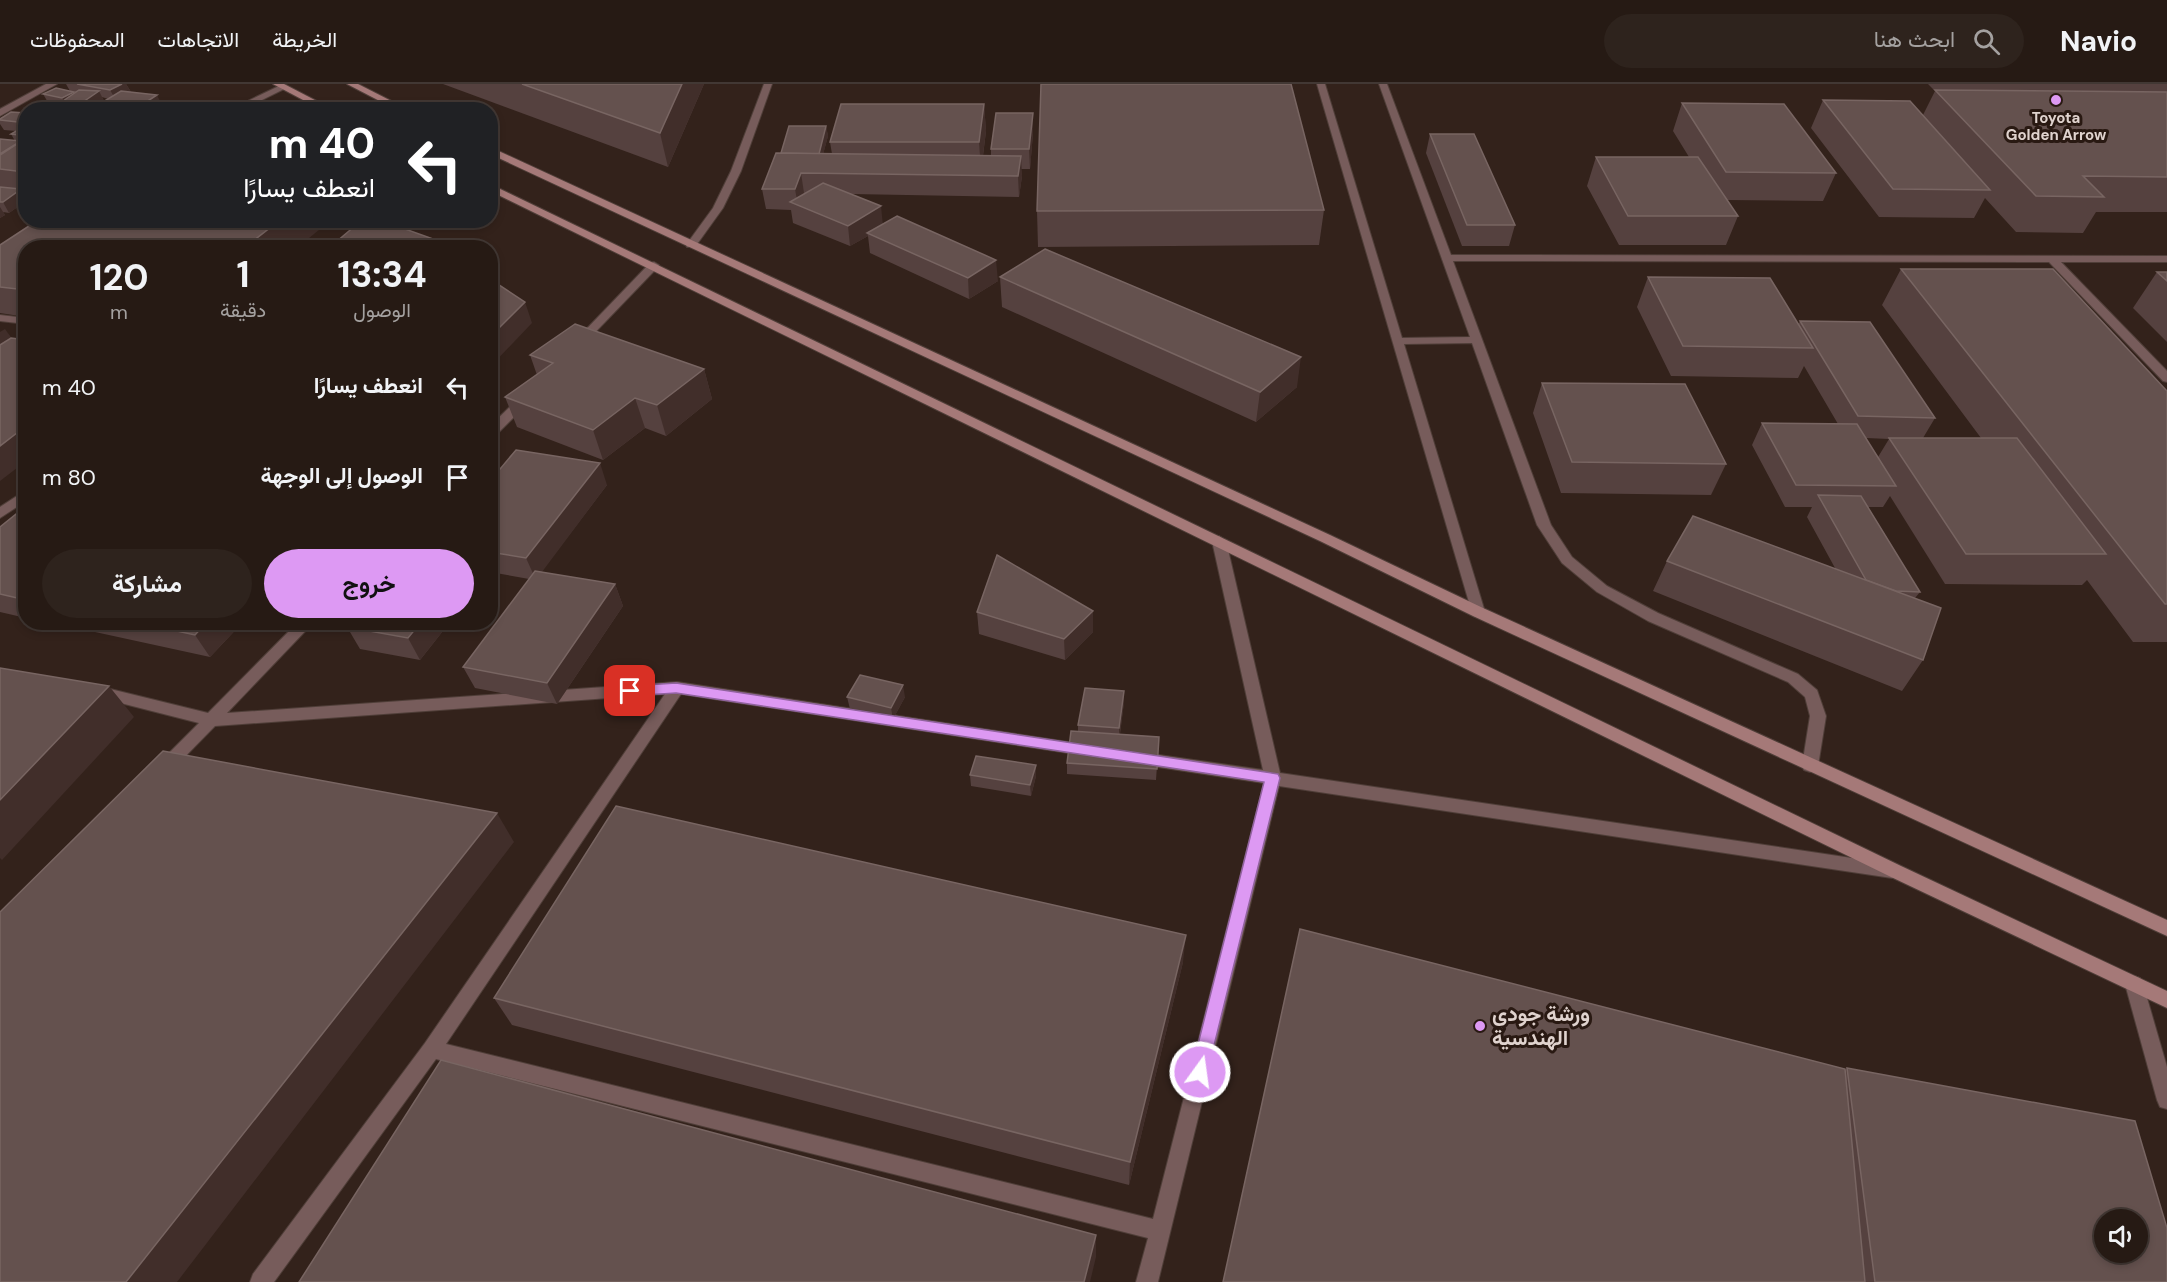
<!DOCTYPE html>
<html lang="ar">
<head>
<meta charset="utf-8">
<style>
	:root { --surface:#261a14; --page:#2e231d; --text:#f1f3f6; --muted:#a4a1a0; --line:#423834; --accent:#dd99f3 }
	body { margin:0; font-family:"DM Sans",Vazirmatn,sans-serif; background:var(--page); color:var(--text); direction:rtl; height:100vh; display:flex; flex-direction:column; font-size:22px; white-space:nowrap }
	* { box-sizing:border-box; margin:0 }
	p { font-size:20px; color:var(--muted) }
	.icon { flex:none; width:33px; height:33px; fill:none; stroke:currentColor; stroke-width:2; stroke-linecap:round; stroke-linejoin:round }
	.map { position:relative; flex:1; overflow:hidden; direction:ltr }
	.panel { position:absolute; left:18px; top:156px; width:480px; height:390px; display:flex; flex-direction:column; background:var(--surface); border-radius:24px; box-shadow:0 3px 9px #0003,0 0 0 2px var(--line); direction:rtl }
	.panel>* { flex:none }
	.hud { position:absolute; left:18px; top:18px; width:480px; height:126px; border-radius:24px; box-shadow:0 3px 9px #0003,0 0 0 2px var(--line); direction:rtl; background:#202124; color:#fff; overflow:hidden }
	.tools { position:absolute; left:2094px; top:1125px; display:grid; gap:12px }
	.tools a { display:grid; place-items:center; width:54px; height:54px; border-radius:50%; background:var(--surface); box-shadow:0 3px 9px #0003,0 0 0 2px var(--line); font-size:30px }
	.pin { position:absolute; display:grid; place-items:center; width:51px; height:51px; color:#fff; margin:-26px; border-radius:12px; box-shadow:0 3px 9px #0006 }
	.me { position:absolute; width:66px; margin:-33px; rotate:14deg; stroke-linejoin:round; filter:drop-shadow(0 0 4px #0008) }
	.turn { display:flex; align-items:center; gap:21px; height:126px; padding:0 24px; font-size:27px }
	.turn .icon { width:78px; height:78px; stroke-width:2.5 }
	.turn b { display:block; font-size:42px; line-height:51px }
	.eta { display:flex; justify-content:space-evenly; align-items:center; height:102px; text-align:center }
	.eta b { font-size:36px; font-weight:700; line-height:42px }
	.button { display:flex; gap:12px; margin-top:auto; padding:12px 24px }
	.button a { flex:1; height:69px; border-radius:36px; background:var(--accent); color:#111; font-size:24px; font-weight:700; line-height:69px; text-align:center }
	.button a+a { background:var(--page); color:var(--text) }
	ul { padding:0; list-style:none }
	li { display:flex; align-items:center; gap:18px; height:90px; padding:0 24px }
	li div { flex:1 }
	li b { display:block; font-size:22px }
	li em { font-style:normal }
	header { display:flex; align-items:center; gap:36px; box-sizing:border-box; height:84px; padding:0 30px; background:var(--surface); border-bottom:2px solid var(--line) }
	header strong { font-size:28px }
	nav { display:flex; gap:33px; margin-inline-start:auto; font-size:21px }
	.search { width:420px; height:54px; background:var(--page); display:flex; align-items:center; gap:15px; box-sizing:border-box; padding:0 21px; border-radius:33px; color:var(--muted); font-size:22px }
	.map>svg:first-child { display:block }
	.lines { fill:none; stroke-linecap:round; stroke-linejoin:round }
	.minor-casing { stroke:#4f3e38; stroke-width:2 }
	.secondary-casing { stroke:#4f3e38; stroke-width:2 }
	.minor { fill:#775c5b; fill-rule:evenodd }
	.secondary { fill:#a57978; fill-rule:evenodd }
	.wall { fill:#55413f; fill-rule:evenodd }
	.shaded-wall { fill:#412e2a }
	.building { fill:#64514e; stroke:#786562; stroke-width:1.5; fill-rule:evenodd }
	.route { fill:#dd99f3; stroke:#90639e; stroke-width:1.5 }
	.poi-dot { fill:#dd99f3; stroke:#291912; stroke-width:2 }
	.labels { text-anchor:middle; dominant-baseline:central; stroke-width:6; stroke-linejoin:round; paint-order:stroke }
	.far-poi-label { font-size:15px; font-weight:bold; fill:#e0d3ce; stroke:#291912 }
	.near-poi-label { font-size:21px; font-weight:bold; fill:#e0d3ce; stroke:#291912; text-anchor:start }
</style>
</head>
<body>
<header>
<strong>Navio</strong>
<div class="search"><svg class="icon" aria-label="search" viewBox="0 0 24 24"><circle cx="10" cy="10" r="6"/><path d="M15 15l6 6"/></svg>ابحث هنا</div>
<nav><a>الخريطة</a><a>الاتجاهات</a><a>المحفوظات</a></nav>
</header>
<div class="map">
<svg width="2167" height="1198" viewBox="0 0 2167 1198">
	<rect width="100%" height="100%" fill="#33221b"/>
	<g class="lines">
		<defs>
			<g id="minor">
				<polygon points="46,0 57,0 0,32 0,25"/>
				<polygon points="764,0 772,0 741,87 723,124 695,163 687,163 686,161 713,124 731,87"/>
				<polygon points="1317,0 1325,0 1402,254 1470,253 1379,0 1387,0 1451,171 2167,172 2167,178 2061,178 2167,287 2167,298 2163,297 2049,178 1453,177 1551,441 1572,473 1607,502 1658,529 1798,590 1817,606 1826,632 1818,682 1816,686 1810,688 1804,686 1802,682 1810,632 1805,613 1788,598 1648,537 1597,508 1562,479 1537,441 1472,259 1404,260 1485,528 1478,533 1473,532"/>
				<polygon points="281,1 288,3 242,26 229,26"/>
				<polygon points="654,178 659,181 658,183 581,263 573,263 573,259 650,179"/>
				<polygon points="0,231 26,234 26,240 0,237"/>
				<polygon points="525,311 529,312 529,318 494,353 490,354 490,342 521,312"/>
				<polygon points="26,406 26,417 0,434 0,423"/>
				<polygon points="1219,452 1226,457 1280,689 1892,780 1898,782 1900,787 1898,792 1892,794 1279,702 1158,1198 1136,1198 1148,1154 436,975 274,1198 250,1198 253,1190 425,959 665,610 215,642 170,688 164,690 158,688 156,684 158,680 199,639 93,612 90,608 93,604 98,602 208,629 298,538 314,538 227,629 677,598 1094,662 1096,666 1094,670 1088,672 681,610 446,960 1153,1135 1264,699 1138,680 1132,678 1130,674 1132,670 1138,668 1263,686 1212,457"/>
				<polygon points="2134,892 2140,894 2143,900 2167,983 2167,1025 2160,1023 2157,1016 2125,900 2128,894"/>
			</g>
			<g id="secondary">
				<polygon points="273,0 284,0 334,26 322,26"/>
				<polygon points="347,0 358,0 409,26 397,26"/>
				<polygon points="490,63 1330,451 1483,524 2167,836 2167,852 1473,532 1320,457 490,70"/>
				<polygon points="490,100 1901,782 2167,907 2167,924 1889,792 490,107"/>
			</g>
		</defs>
		<use href="#minor" class="minor-casing"/>
		<use href="#secondary" class="secondary-casing"/>
		<use href="#minor" class="minor"/>
		<use href="#secondary" class="secondary"/>
	</g>
	<g class="wall">
		<path d="M 66,0 L 126,0 L 131,8 L 162,21 L 56,22 L 49,20 L 43,10 L 70,7 ZM 102,13 L 108,15 L 104,17 Z"/>
		<polygon points="443,0 704,0 668,83"/>
		<polygon points="1928,0 2167,0 2167,128 2096,128 2083,149 2016,148 1985,114 1974,134 1879,133 1811,44 1823,16 1923,31 1935,7"/>
		<polygon points="1682,19 1836,89 1823,117 1727,116 1738,132 1726,161 1619,161 1587,102 1596,73 1689,73 1673,47"/>
		<polygon points="984,20 986,47 983,72 991,72 991,65 1033,49 1030,85 1021,85 1022,92 1019,113 851,110 883,140 998,197 969,215 870,169 868,152 850,162 793,139 791,126 766,125 762,105 781,69 826,42 828,52 823,70 832,70 830,58"/>
		<polygon points="26,29 26,107 22,106 26,112 26,117 9,129 3,128 5,131 0,134 0,55 15,57 11,50 16,47 4,46 0,40 0,35"/>
		<polygon points="1430,50 1515,141 1509,162 1462,162 1426,69"/>
		<polygon points="1324,126 1319,161 1038,163 1037,127"/>
		<polygon points="0,161 26,164 26,233 0,229"/>
		<path d="M 1901,185 L 2167,307 L 2167,558 L 2133,558 L 2087,496 L 2082,501 L 1945,500 L 1890,412 L 1883,423 L 1868,423 L 1920,508 L 1915,514 L 1923,576 L 1902,607 L 1653,507 L 1667,477 L 1835,484 L 1807,433 L 1812,423 L 1785,423 L 1752,361 L 1762,339 L 1838,340 L 1804,282 L 1798,294 L 1671,292 L 1637,223 L 1648,193 L 1798,241 L 1800,237 L 1935,334 L 1923,354 L 1981,354 L 1882,221 ZM 1866,354 L 1889,355 L 1878,373 Z"/>
		<polygon points="2157,188 2167,188 2167,258 2133,224"/>
		<polygon points="1000,193 1297,303 1256,338 1002,223"/>
		<polygon points="530,271 704,285 712,315 666,352 645,344 603,376 517,343 505,313 537,291"/>
		<polygon points="1542,299 1726,380 1711,411 1561,409 1533,329"/>
		<polygon points="490,397 607,401 541,488 615,500 623,522 557,620 475,604 463,583 529,495 490,488"/>
		<polygon points="26,422 26,534 0,528 0,443"/>
		<polygon points="1093,527 1093,548 1065,576 979,550 977,528"/>
		<polygon points="49,538 243,538 210,573"/>
		<polygon points="450,538 420,576 360,565 347,543"/>
		<polygon points="1124,607 1124,618 1120,650 1159,653 1156,696 1067,690 1067,679 1078,647 1078,641"/>
		<polygon points="847,613 905,613 893,635 850,625"/>
		<polygon points="970,691 1036,692 1031,712 971,702"/>
		<polygon points="1300,845 1845,986 1847,984 2167,1198 1223,1198"/>
		<polygon points="1183,878 1129,1101 512,941 494,914"/>
	</g>
	<g class="shaded-wall">
		<polygon points="113,0 126,0 131,8 116,16 110,6"/>
		<polygon points="682,0 704,0 668,83 660,49"/>
		<polygon points="99,7 104,17 92,26 72,26"/>
		<polygon points="74,8 68,24 62,14"/>
		<polygon points="157,11 162,21 155,26 134,26"/>
		<polygon points="984,20 986,47 981,86 979,58"/>
		<polygon points="171,22 173,26 165,26"/>
		<polygon points="1033,29 1033,49 1030,85 1029,65"/>
		<polygon points="826,42 828,52 819,86 818,76"/>
		<polygon points="1021,72 1022,92 1019,113 1018,92"/>
		<polygon points="26,81 26,101 16,87"/>
		<polygon points="801,89 804,109 798,122 795,105"/>
		<polygon points="21,105 26,112 26,117 9,129 3,118"/>
		<polygon points="881,122 883,142 867,149 868,152 850,162 848,142"/>
		<polygon points="0,123 5,131 0,134"/>
		<polygon points="280,136 331,136 297,164 244,164"/>
		<polygon points="996,176 998,197 969,215 968,194"/>
		<polygon points="525,218 532,239 490,283 490,253"/>
		<polygon points="5,245 26,274 0,293 0,248"/>
		<polygon points="1301,273 1297,303 1256,338 1260,308"/>
		<polygon points="704,285 712,315 666,352 657,321"/>
		<polygon points="635,314 645,344 603,376 593,346"/>
		<polygon points="26,342 26,377 0,397 0,362"/>
		<polygon points="600,379 607,401 536,496 526,474"/>
		<polygon points="615,500 623,522 557,620 547,599"/>
		<polygon points="1093,527 1093,548 1065,576 1064,555"/>
		<polygon points="207,538 243,538 210,573 195,551"/>
		<polygon points="421,538 450,538 420,576 408,554"/>
		<polygon points="903,601 905,613 893,635 891,624"/>
		<polygon points="109,602 134,633 2,776 0,774 0,716"/>
		<polygon points="1124,607 1124,618 1119,655 1119,644"/>
		<polygon points="1036,681 1036,692 1031,712 1030,701"/>
		<polygon points="497,729 514,758 177,1198 126,1198"/>
		<polygon points="1186,851 1183,878 1129,1101 1130,1078"/>
		<polygon points="1096,1151 1096,1173 1090,1198 1084,1198"/>
	</g>
	<g class="building">
		<polygon points="77,0 122,0 110,6"/>
		<polygon points="522,0 682,0 660,49"/>
		<polygon points="1041,0 1291,0 1324,126 1037,127"/>
		<polygon points="56,4 74,8 62,14 43,10"/>
		<polygon points="79,6 99,7 80,20 77,20 69,26 50,26"/>
		<polygon points="1935,6 2167,8 2167,93 2083,92 2104,113 2036,112"/>
		<polygon points="121,7 157,11 134,26 114,26 113,22 98,21"/>
		<polygon points="1823,16 1910,17 1990,106 1893,105"/>
		<polygon points="148,19 171,22 165,26 139,26"/>
		<polygon points="1682,19 1784,20 1836,89 1726,88"/>
		<polygon points="77,20 113,22 108,26 69,26"/>
		<polygon points="841,20 984,20 979,58 830,58"/>
		<polygon points="11,28 26,29 26,39 0,36 0,35"/>
		<polygon points="996,29 1033,29 1029,65 991,65"/>
		<polygon points="25,42 26,52 11,50"/>
		<polygon points="789,42 826,42 819,70 781,69"/>
		<polygon points="1430,50 1474,50 1515,141 1467,141"/>
		<polygon points="26,54 26,81 16,87 0,85 0,71"/>
		<polygon points="0,55 21,57 0,70"/>
		<polygon points="776,69 1021,72 1018,92 801,89 795,105 762,105"/>
		<polygon points="1596,73 1698,73 1738,132 1628,132"/>
		<polygon points="823,99 881,122 848,142 790,118"/>
		<polygon points="0,103 21,105 3,118 0,118"/>
		<polygon points="897,132 996,176 968,194 867,149"/>
		<polygon points="38,136 280,136 244,164 26,164 26,206 0,203 0,161"/>
		<polygon points="362,136 380,136 450,161 447,164 329,164"/>
		<polygon points="1045,165 1301,273 1260,308 1000,193"/>
		<polygon points="1901,185 2053,185 2167,307 2167,520 2165,520"/>
		<polygon points="2157,188 2167,188 2167,197"/>
		<polygon points="1648,193 1770,194 1813,264 1683,262"/>
		<polygon points="490,195 525,218 490,253"/>
		<polygon points="1800,237 1870,238 1935,334 1858,332"/>
		<polygon points="575,240 704,285 657,321 635,314 593,346 505,313 553,279 530,271"/>
		<polygon points="11,254 26,256 26,342 0,362 0,261"/>
		<polygon points="1542,299 1685,300 1726,380 1572,378"/>
		<polygon points="1762,339 1857,340 1896,402 1796,401"/>
		<polygon points="1889,354 2017,354 2106,470 1966,470"/>
		<polygon points="516,366 600,379 526,474 490,468 490,397"/>
		<polygon points="1818,411 1861,412 1920,508 1896,507 1866,496"/>
		<polygon points="26,422 26,516 0,510 0,443"/>
		<polygon points="1693,432 1941,524 1923,576 1667,477"/>
		<polygon points="997,471 1093,527 1064,555 977,528"/>
		<polygon points="535,487 615,500 547,599 463,583"/>
		<polygon points="135,538 207,538 195,551"/>
		<polygon points="351,538 421,538 408,554 347,543"/>
		<polygon points="0,584 109,602 0,716"/>
		<polygon points="860,591 903,601 891,624 847,613"/>
		<polygon points="1085,604 1124,607 1119,644 1078,641"/>
		<polygon points="1071,647 1159,653 1157,685 1067,679"/>
		<polygon points="163,667 497,729 126,1198 0,1198 0,828"/>
		<polygon points="976,672 1036,681 1030,701 970,691"/>
		<polygon points="616,722 1186,851 1130,1078 494,914"/>
		<polygon points="1300,845 1845,985 1865,1198 1223,1198"/>
		<polygon points="441,976 1096,1151 1084,1198 299,1198"/>
		<path d="M 1847,984 L 2135,1037 L 2167,1144 L 2167,1198 L 1875,1198 ZM 2104,1136 L 2138,1136 L 2138,1168 L 2104,1168 Z"/>
	</g>
	<polygon class="route" points="676,599 1278,690 1280,694 1206,994 1200,996 1194,994 1191,988 1264,698 676,609 630,612 623,607 630,602"/>
	<g class="poi-dot">
		<circle cx="2056" cy="16" r="6"/>
		<circle cx="1480" cy="942" r="6"/>
	</g>
	<g class="labels">
		<g class="far-poi-label">
			<text x="2056" y="34">Toyota<tspan x="2056" dy="17">Golden Arrow</tspan></text>
		</g>
		<g class="near-poi-label">
			<text x="1492" y="930">ورشة جودي<tspan x="1492" dy="24">الهندسية</tspan></text>
		</g>
	</g>
</svg>
<div class="tools">
<a><svg class="icon" aria-label="sound" viewBox="0 0 24 24"><path d="M4 9h4l5-4v14l-5-4H4zM17 9q2 3 0 6"/></svg></a>
</div>
<div class="pin" style="left:630px;top:607px;background:#d93025"><svg class="icon" aria-label="arrive" viewBox="0 0 24 24"><path d="M6 21V4h12l-3 4 3 4H6"/></svg></div>
<svg class="me" style="left:1200px;top:988px" viewBox="-20 -20 40 40"><circle r="17" fill="#dd99f3" stroke="#fff" stroke-width="3"/><path d="M0-11L8 9 0 5-8 9z" fill="#fff"/></svg>
<div class="hud">
<div class="turn"><svg class="icon" aria-label="left" viewBox="0 0 24 24"><path d="M17 20v-9H6M10 6l-5 5 5 5"/></svg><div><b>40 m</b>انعطف يسارًا</div></div>
</div>
<section class="panel">
<div class="eta">
<div><b>13:34</b><p>الوصول</p></div>
<div><b>1</b><p>دقيقة</p></div>
<div><b>120</b><p>m</p></div>
</div>
<ul>
<li><svg class="icon" aria-label="left" viewBox="0 0 24 24"><path d="M17 20v-9H6M10 6l-5 5 5 5"/></svg><div><b>انعطف يسارًا</b></div><em>40 m</em></li>
<li><svg class="icon" aria-label="arrive" viewBox="0 0 24 24"><path d="M6 21V4h12l-3 4 3 4H6"/></svg><div><b>الوصول إلى الوجهة</b></div><em>80 m</em></li>
</ul>
<div class="button"><a>خروج</a><a>مشاركة</a></div>
</section>
</div>
</body>
</html>
